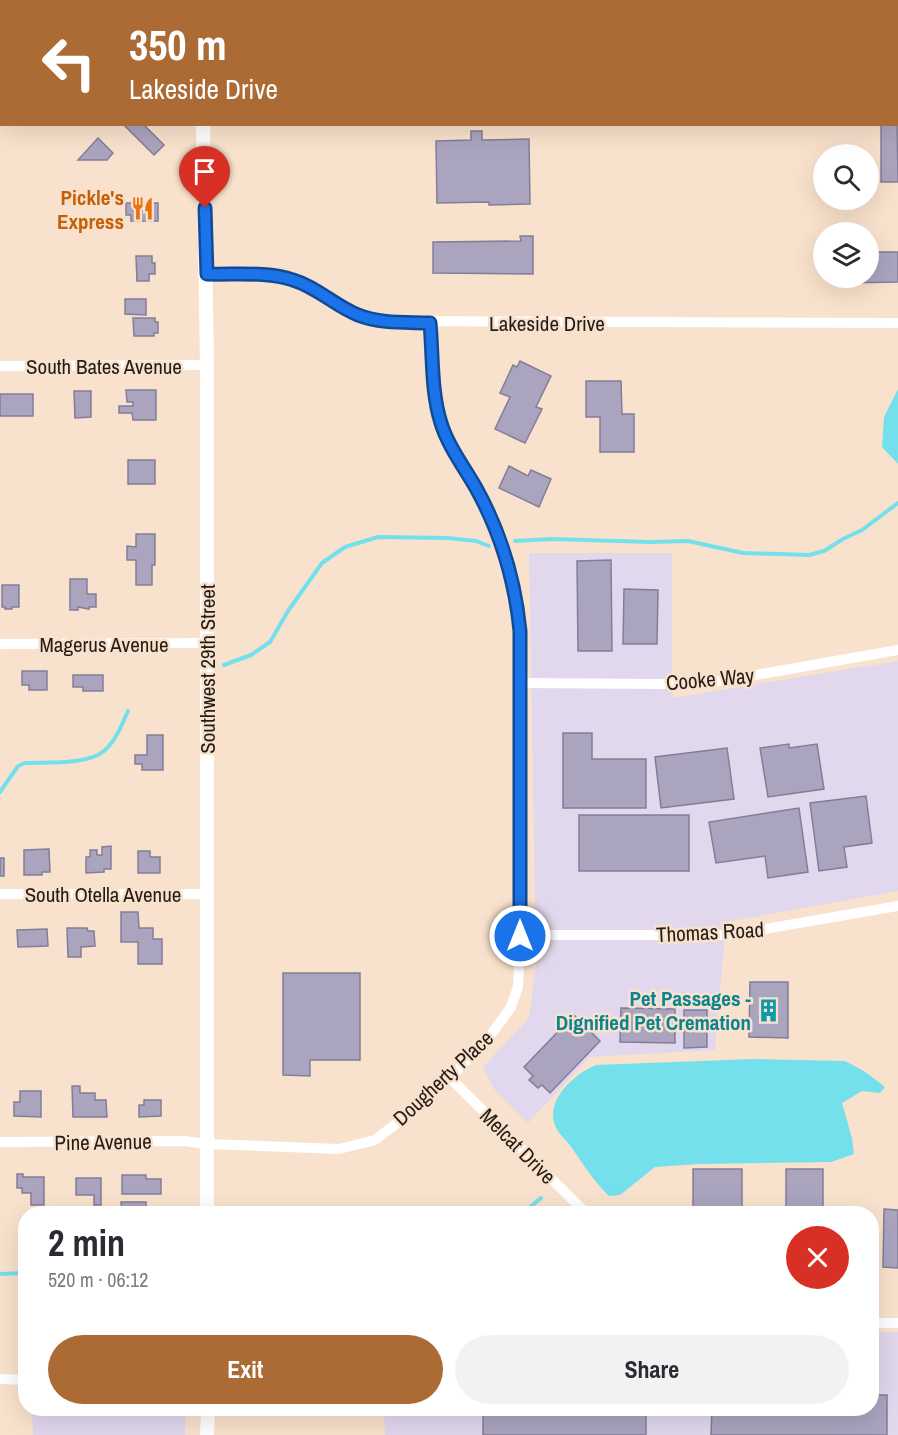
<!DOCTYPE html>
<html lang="en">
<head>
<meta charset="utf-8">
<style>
	:root { --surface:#fff; --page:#f2f2f3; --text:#2b2b33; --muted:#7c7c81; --accent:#ac6b35 }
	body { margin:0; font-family:"Archivo Narrow",sans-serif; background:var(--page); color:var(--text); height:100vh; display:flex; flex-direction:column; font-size:22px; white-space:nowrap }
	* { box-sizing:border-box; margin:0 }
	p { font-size:20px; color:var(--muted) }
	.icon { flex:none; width:33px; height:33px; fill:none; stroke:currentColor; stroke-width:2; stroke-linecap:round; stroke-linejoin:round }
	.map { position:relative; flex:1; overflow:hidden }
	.panel { position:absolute; left:18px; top:1206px; width:861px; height:210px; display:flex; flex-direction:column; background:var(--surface); border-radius:24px; box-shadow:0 6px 24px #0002 }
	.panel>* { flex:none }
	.top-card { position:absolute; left:0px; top:0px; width:898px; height:126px; box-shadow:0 6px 24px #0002; background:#ac6b35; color:#fff; overflow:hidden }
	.controls { position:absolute; left:813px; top:144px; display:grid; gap:12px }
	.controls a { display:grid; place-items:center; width:66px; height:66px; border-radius:50%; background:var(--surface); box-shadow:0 6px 24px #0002; font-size:30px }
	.pin { position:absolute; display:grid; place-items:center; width:51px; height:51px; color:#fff; margin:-62px -26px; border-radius:50% 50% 50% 0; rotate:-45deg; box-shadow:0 0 6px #0007 }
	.pin .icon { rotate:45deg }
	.me { position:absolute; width:66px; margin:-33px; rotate:0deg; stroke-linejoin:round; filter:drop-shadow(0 0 4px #0008) }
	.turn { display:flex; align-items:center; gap:21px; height:126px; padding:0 30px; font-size:27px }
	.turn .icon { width:78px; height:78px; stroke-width:2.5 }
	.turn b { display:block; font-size:42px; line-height:51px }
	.round { display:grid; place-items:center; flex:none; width:63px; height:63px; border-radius:32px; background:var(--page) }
	.summary { display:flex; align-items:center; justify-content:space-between; height:102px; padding:0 30px }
	h1 { font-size:36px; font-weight:700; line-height:45px }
	.cta { display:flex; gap:12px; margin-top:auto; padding:12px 30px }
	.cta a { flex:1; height:69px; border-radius:36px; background:var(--accent); color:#fff; font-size:24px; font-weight:700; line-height:69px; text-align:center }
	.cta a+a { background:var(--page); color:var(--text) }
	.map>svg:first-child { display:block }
	.industrial { fill:#e1d8ed }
	.water { fill:#73e0ec }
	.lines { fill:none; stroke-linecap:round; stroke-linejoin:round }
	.stream { stroke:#73e0ec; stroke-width:4 }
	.building { fill:#aaa4bf; stroke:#837d97; stroke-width:1.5 }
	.minor { stroke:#fff; stroke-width:10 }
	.tertiary { stroke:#fff; stroke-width:14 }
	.secondary { stroke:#fff; stroke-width:16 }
	.route-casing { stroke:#114b97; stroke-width:15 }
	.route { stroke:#1a73e8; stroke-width:10 }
	.labels { text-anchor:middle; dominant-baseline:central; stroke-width:5; stroke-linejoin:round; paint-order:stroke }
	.food-label { font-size:21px; font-weight:bold; fill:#c56008; stroke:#f9e2cd; text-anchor:end }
	.street-label { font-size:21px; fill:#251c15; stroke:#f9e2cd }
	.culture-label { font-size:21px; font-weight:bold; fill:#0d838f; stroke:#f9e2cd; text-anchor:end }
</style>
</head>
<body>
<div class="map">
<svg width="898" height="1435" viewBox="0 0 898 1435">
	<rect width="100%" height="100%" fill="#f9e2cd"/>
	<g class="industrial">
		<polygon points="529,553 672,553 672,698 898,661 898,891 726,922 715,1050 590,1057 528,1123 494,1089 483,1067 529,1018 536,960"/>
		<polygon points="872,1332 898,1332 898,1435 385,1435 384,1409 872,1408"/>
		<polygon points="32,1409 186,1409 185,1435 33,1435"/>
	</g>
	<g class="water">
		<polygon points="898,389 898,464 882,447 884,417"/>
		<path d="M 754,1059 L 845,1061 L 864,1071 L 885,1087 L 880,1093 L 862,1091 L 842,1103 L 852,1138 L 854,1154 L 831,1162 L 699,1164 L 655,1167 L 620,1195 L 609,1196 C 593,1181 582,1162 569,1144 C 565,1139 557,1132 555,1125 C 545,1099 576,1073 596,1065 Z"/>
	</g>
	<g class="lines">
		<g class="stream">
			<polyline points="515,541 551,539 651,542 688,541 743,553 809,555 824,551 843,539 862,530 898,503"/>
			<polyline points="224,665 251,655 270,642 288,611 322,563 345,547 378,537 448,538 476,541 489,546"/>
			<path d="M 0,792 L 18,766 L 25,763 C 46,762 88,765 104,751 C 116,741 122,724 128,711"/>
			<polyline points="522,1214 541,1198"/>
			<polyline points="0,1274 26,1273"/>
		</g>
	</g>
	<g class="building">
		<rect x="113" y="0" width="57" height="2"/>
		<polygon points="365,0 451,0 365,2"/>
		<rect x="466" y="0" width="57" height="2"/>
		<rect x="586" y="0" width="51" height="2"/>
		<rect x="807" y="0" width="43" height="2"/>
		<polygon points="897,121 898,182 881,182 881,124 897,124"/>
		<polygon points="123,124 143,124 164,145 154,155"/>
		<polygon points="471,131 482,131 482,140 529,139 530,204 489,205 489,202 437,203 436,141 471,140"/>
		<polygon points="98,138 113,153 107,160 78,160"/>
		<polygon points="126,203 158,203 158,221 131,221 131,215 126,215"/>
		<polygon points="520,236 533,236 533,274 433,273 433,242 521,241"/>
		<polygon points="868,252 898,252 898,282 843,283 843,278 868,278"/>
		<polygon points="136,256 152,256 152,263 155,263 155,274 149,274 149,281 137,281"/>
		<polygon points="125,299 146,299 146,315 125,314"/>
		<polygon points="133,318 155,318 155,322 158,322 158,333 154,333 154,336 134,336"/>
		<polygon points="520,361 551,376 536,407 542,409 525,443 495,429 510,397 500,393 513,365 517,367"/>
		<polygon points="586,381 621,381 622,414 634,414 634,452 600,452 600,417 586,417"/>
		<polygon points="126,390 156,390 156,420 133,420 132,413 119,413 119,406 133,406 133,402 127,402"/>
		<polygon points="74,391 91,391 91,417 75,418"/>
		<rect x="0" y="394" width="33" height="22"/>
		<rect x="128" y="460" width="27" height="24"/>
		<polygon points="509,466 528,476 531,470 551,479 539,507 499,488"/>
		<polygon points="136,534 155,534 155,565 152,565 152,585 136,585 136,560 127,560 127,546 136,547"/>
		<polygon points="611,560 612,651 578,651 577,561"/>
		<polygon points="70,579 87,579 87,594 96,594 96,607 89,607 89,609 78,607 78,610 70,610"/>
		<polygon points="2,585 19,585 19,607 12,607 12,609 5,609 5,607 2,607"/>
		<polygon points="624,589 658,590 657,644 623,644"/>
		<polygon points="22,671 47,671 47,690 29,690 29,685 22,685"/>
		<polygon points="73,675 103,675 103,691 83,691 83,687 73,687"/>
		<polygon points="563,733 592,733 592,759 646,759 646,808 563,808"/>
		<polygon points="147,735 163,735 163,770 142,770 142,764 135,764 135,755 147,755"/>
		<polygon points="789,744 789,748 817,744 824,789 768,797 760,748"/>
		<polygon points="727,748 734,799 661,808 655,757"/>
		<polygon points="866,796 872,843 844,847 847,867 819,871 810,803"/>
		<polygon points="799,808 808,872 768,878 765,856 716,863 709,822"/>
		<rect x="579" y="815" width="110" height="56"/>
		<polygon points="111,846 111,869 104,869 104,872 86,873 86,857 90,857 90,850 97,850 97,855 102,855 102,847"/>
		<polygon points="49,849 50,872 42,872 42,875 24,875 24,850"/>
		<polygon points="138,851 150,851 150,857 160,857 160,873 138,873"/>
		<rect x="0" y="858" width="4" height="18"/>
		<polygon points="121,912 138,912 139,928 153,928 153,939 162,939 162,964 138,964 138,942 121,942"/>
		<polygon points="67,928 87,928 88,931 94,931 95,946 81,947 81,957 68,957"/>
		<polygon points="47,929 48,946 18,947 17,930"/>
		<polygon points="283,973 360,973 360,1060 310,1060 310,1076 283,1075"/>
		<polygon points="750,982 788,982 788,1038 749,1037"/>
		<polygon points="621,1008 675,1009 675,1043 620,1042"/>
		<polygon points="684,1010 707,1010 707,1047 684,1048"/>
		<polygon points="574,1015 600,1041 550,1093 542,1085 538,1088 529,1080 533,1076 524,1067"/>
		<polygon points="72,1086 80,1086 80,1093 95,1093 95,1100 106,1100 107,1117 73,1117"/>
		<polygon points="20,1091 41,1091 41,1117 14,1116 14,1102 20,1102"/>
		<polygon points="144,1100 161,1100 161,1116 139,1117 139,1105 144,1105"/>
		<rect x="693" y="1169" width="49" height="45"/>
		<rect x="786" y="1169" width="37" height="45"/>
		<polygon points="17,1174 23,1174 23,1177 44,1177 44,1205 31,1205 31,1193 22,1193 22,1188 17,1188"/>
		<polygon points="122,1175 146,1175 146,1179 161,1179 161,1194 122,1194"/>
		<polygon points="76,1178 101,1178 101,1205 94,1205 94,1195 76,1195"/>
		<polygon points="121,1202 146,1202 146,1214 122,1214"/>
		<polygon points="884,1209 898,1210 898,1268 883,1267"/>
		<polygon points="872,1369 876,1369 875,1395 887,1395 887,1435 711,1435 712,1408 872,1408"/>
		<rect x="483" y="1408" width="163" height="27"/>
	</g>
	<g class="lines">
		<g class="minor">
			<polyline points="207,274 270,275 294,280 327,296 356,314 381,321 898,323"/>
			<polyline points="0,366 207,365"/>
			<polyline points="0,644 208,643"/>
			<polyline points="519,683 666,684 721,681 898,650"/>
			<polyline points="0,894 207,894"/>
			<polyline points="520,935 730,935 898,906"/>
			<polyline points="450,1078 587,1214"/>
			<path d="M 0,1142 L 184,1141 L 207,1144 L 339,1149 L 375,1140 L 410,1113 L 450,1078 L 490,1036 L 511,1007 L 518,987 L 519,968 L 520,631 C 515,580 501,533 476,488 C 464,467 447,446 441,423 C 432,391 433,356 430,323"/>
			<polyline points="872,1323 898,1323"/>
			<polyline points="0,1379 26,1380"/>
		</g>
		<g class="tertiary">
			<polyline points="203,124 207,365 207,1214"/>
			<polyline points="207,1435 208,1408"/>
		</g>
		<g class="secondary">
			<polyline points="204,2 204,0"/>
			<polyline points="0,66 2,66"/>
			<polyline points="897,66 898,66"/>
		</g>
	</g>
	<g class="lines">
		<defs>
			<path id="route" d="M 205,208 L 207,274 C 234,275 267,271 293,280 C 317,287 335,306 358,315 C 381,324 406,322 430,323 C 433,356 431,392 441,423 C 448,446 464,467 476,488 C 501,533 515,580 520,631 L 520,936"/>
		</defs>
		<use href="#route" class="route-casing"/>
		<use href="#route" class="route"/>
	</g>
	<defs>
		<symbol id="restaurant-bare" viewBox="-9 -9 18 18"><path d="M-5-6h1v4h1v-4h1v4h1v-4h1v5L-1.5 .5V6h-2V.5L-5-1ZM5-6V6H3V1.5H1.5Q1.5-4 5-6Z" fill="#e8710a" stroke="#f9e2cd" stroke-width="2.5" paint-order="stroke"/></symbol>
		<symbol id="building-bare" viewBox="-9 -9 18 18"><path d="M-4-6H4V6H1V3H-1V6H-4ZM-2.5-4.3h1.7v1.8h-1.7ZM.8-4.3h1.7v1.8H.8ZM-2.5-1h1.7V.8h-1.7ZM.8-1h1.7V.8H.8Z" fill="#0f9aa8" stroke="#f9e2cd" stroke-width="2.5" paint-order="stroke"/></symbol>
	</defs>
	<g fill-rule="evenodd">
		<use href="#restaurant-bare" x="126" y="192" width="33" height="33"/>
		<use href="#building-bare" x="752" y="994" width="33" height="33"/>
	</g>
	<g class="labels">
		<g class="food-label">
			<text x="124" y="197">Pickle's<tspan x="124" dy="24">Express</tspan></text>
		</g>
		<g class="street-label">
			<text x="547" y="323">Lakeside Drive</text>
			<text x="104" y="366">South Bates Avenue</text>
			<text x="104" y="644">Magerus Avenue</text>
			<text transform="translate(207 669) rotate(-90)">Southwest 29th Street</text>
			<text transform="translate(710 679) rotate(-5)">Cooke Way</text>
			<text x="103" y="894">South Otella Avenue</text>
			<text transform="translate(710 932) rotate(-3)">Thomas Road</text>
			<text transform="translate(443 1078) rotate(-43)">Dougherty Place</text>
			<text transform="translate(103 1142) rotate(-1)">Pine Avenue</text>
			<text transform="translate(518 1146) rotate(45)">Melcat Drive</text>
		</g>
		<g class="culture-label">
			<text x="751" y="998">Pet Passages -<tspan x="751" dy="24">Dignified Pet Cremation</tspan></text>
		</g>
	</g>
</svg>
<div class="controls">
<a><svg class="icon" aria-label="search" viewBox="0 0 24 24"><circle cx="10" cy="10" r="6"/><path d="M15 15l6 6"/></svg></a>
<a><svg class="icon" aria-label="layers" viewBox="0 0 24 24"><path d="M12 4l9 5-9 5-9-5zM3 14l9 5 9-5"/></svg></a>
</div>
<div class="pin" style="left:205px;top:208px;background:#d93025"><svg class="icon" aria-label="arrive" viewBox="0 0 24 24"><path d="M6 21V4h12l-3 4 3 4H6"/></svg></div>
<svg class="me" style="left:520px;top:936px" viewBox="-20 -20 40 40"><circle r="17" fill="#1a73e8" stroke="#fff" stroke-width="3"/><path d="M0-11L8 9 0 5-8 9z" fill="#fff"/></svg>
<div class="top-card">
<div class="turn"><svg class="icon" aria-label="left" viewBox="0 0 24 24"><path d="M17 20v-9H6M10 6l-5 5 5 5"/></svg><div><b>350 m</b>Lakeside Drive</div></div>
</div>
<section class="panel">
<div class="summary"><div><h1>2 min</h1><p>520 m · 06:12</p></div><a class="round" style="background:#d93025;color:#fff"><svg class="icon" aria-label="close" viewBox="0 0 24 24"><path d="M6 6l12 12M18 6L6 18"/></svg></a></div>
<div class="cta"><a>Exit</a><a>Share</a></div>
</section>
</div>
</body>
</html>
